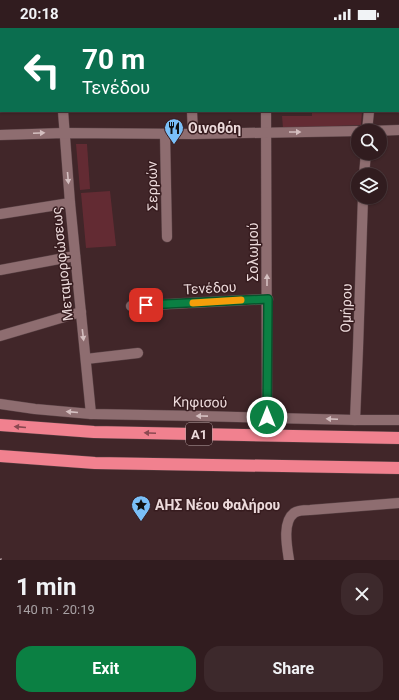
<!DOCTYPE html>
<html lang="en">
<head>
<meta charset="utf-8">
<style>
	:root { --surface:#311c1f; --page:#3d292c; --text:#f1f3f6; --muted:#a8a1a4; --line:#4c3a3d; --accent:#0b8043 }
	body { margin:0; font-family:Roboto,sans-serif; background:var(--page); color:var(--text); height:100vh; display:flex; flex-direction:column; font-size:15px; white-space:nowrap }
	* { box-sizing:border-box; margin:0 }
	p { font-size:13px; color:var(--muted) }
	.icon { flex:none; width:22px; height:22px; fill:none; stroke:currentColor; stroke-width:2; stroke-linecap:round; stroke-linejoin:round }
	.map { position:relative; height:532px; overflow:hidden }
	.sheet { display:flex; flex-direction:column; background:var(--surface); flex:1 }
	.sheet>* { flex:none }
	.guide { position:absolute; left:0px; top:0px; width:399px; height:84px; box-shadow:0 1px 3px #0004,0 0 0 1px var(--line); background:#0b6e4f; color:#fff; overflow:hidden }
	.fabs { position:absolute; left:351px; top:96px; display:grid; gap:8px }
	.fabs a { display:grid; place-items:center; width:36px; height:36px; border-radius:50%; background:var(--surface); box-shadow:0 1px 3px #0004,0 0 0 1px var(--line); font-size:20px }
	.pin { position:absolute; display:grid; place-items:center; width:34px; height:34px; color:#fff; margin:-17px; border-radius:8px; box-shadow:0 2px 6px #0006 }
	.me { position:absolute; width:44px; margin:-22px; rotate:0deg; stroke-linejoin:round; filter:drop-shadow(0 0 3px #0008) }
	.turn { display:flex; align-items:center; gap:14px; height:84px; padding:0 16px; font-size:18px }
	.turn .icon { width:52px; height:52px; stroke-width:2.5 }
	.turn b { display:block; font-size:28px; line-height:34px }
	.round { display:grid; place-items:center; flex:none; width:42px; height:42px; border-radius:16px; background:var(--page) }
	.headline { display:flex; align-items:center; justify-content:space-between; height:68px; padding:0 16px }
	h1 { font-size:24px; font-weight:700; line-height:30px }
	.button { display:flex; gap:8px; margin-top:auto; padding:8px 16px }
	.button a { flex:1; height:46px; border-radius:16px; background:var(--accent); color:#fff; font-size:16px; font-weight:700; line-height:46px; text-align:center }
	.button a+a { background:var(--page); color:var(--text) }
	.status { display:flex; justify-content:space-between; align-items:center; height:28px; padding:0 20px; background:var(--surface); direction:ltr }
	.status svg { height:11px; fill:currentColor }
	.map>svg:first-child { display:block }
	.green { fill:#632b33 }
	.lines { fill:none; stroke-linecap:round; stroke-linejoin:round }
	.pedestrian-casing { stroke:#5a4346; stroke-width:11 }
	.minor-casing { stroke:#5a4346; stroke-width:11 }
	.motorway-casing { stroke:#5a4346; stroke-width:13 }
	.pedestrian { stroke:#8e6d70; stroke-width:10 }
	.minor { stroke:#8e6d70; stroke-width:10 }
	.motorway { stroke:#f1818f; stroke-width:12 }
	.rail { stroke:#b39ea0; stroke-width:3; stroke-dasharray:2 4; stroke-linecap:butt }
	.oneway { fill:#d4bfc0 }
	.oneway2 { fill:#8b4951 }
	.route-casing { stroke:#07532c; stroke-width:10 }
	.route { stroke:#0b8043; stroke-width:7 }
	.slow { stroke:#f59e0b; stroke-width:7 }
	.labels { text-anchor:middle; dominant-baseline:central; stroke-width:3; stroke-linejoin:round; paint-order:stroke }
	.shield { fill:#371c1f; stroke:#b6a1a3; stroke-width:1 }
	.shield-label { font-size:13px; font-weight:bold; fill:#ecdadb }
	.poi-label { font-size:14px; font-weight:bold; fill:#ecdadb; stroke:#371c1f; text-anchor:start }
	.street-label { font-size:14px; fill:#ecdadb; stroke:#371c1f }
</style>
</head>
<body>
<div class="status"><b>20:18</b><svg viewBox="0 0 49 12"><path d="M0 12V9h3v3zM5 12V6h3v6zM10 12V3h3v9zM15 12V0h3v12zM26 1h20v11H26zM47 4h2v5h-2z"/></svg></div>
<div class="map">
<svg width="399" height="532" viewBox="0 0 399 532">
	<rect width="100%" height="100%" fill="#412629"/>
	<g class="green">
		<polygon points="312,83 362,83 361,97 283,100 282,88 312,88"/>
		<polygon points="76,116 87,116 90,161 80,162"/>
		<polygon points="110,163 116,218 86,220 81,165"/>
	</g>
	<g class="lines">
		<defs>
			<g id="pedestrian">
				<polyline points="165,106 167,209"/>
				<polyline points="86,331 138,325"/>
			</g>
			<g id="minor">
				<polyline points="58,0 58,1"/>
				<polyline points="185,0 186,1"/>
				<polyline points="265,0 265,1"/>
				<polyline points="131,1 133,0"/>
				<polyline points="375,1 375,0"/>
				<polyline points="0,22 1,22"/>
				<polyline points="63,83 70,175 91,386"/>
				<polyline points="192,83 193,106"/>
				<polyline points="266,83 267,389"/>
				<polyline points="367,103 369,83"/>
				<polyline points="371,103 399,102"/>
				<polyline points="0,107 64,105 193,106 358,103"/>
				<polyline points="364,147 366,125"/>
				<polyline points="0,186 70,175"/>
				<polyline points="0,242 75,228"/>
				<polyline points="131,278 268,271"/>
				<polyline points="0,308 81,284"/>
				<polyline points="0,376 35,381 91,386 199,388 355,392 399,392"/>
				<polyline points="355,392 358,320 363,169"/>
				<path d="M 289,532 C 287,519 282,494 294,485 C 298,482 304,482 310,482 L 399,475"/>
			</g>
			<g id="motorway">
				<polyline points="0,397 94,404 399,410"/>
				<polyline points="0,428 95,435 399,440"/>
			</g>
		</defs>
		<use href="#pedestrian" class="pedestrian-casing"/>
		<use href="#minor" class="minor-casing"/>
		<use href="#motorway" class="motorway-casing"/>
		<use href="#pedestrian" class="pedestrian"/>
		<use href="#minor" class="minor"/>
		<use href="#motorway" class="motorway"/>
		<polyline class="rail" points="0,531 1,532"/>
	</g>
	<defs><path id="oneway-solid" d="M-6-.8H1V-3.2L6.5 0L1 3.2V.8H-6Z"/></defs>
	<g class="oneway">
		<use href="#oneway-solid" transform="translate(295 104)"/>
		<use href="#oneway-solid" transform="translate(39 105) rotate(-2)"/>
		<use href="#oneway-solid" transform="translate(68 150) rotate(85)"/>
		<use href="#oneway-solid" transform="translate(267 252) rotate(-90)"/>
		<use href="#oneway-solid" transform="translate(83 307) rotate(83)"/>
		<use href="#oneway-solid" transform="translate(72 384) rotate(-175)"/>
		<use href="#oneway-solid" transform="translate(202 388) rotate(-179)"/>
		<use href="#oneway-solid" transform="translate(332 391) rotate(-178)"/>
	</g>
	<g class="oneway2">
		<use href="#oneway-solid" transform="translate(20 399) rotate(-175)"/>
		<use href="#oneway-solid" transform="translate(150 405) rotate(-178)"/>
	</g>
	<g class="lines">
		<defs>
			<polyline id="route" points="146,277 268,271 267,389"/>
		</defs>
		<use href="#route" class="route-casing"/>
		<use href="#route" class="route"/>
		<polyline class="slow" points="193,275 241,272"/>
	</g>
	<defs>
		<symbol id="restaurant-pin" viewBox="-11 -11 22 30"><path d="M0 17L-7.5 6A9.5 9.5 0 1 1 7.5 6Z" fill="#7abff8" stroke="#371c1f"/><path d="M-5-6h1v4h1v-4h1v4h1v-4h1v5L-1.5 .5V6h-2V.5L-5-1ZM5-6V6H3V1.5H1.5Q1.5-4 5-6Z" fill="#111"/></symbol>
		<symbol id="sight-pin" viewBox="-11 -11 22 30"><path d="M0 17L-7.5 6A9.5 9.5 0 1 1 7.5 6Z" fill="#7abff8" stroke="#371c1f"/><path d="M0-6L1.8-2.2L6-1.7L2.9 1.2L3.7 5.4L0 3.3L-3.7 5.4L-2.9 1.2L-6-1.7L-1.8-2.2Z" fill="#111"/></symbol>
	</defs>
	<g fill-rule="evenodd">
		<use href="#restaurant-pin" x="163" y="89" width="22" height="30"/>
		<use href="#sight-pin" x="130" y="466" width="22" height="30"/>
	</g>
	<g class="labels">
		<rect class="shield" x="186" y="395" width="26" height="22" rx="3"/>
		<g class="shield-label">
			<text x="199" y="406">Α1</text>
		</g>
		<g class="poi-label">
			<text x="188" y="100">Οινοθόη</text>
			<text x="155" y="477">ΑΗΣ Νέου Φαλήρου</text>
		</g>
		<g class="street-label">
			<text transform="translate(152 158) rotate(-91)">Σερρών</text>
			<text transform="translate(253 224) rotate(-90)">Σολωμού</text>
			<text transform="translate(62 236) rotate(-96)">Μεταμορφώσεως</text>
			<text transform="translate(210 260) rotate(-3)">Τενέδου</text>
			<text transform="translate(346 280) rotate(-88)">Ομήρου</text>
			<text transform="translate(200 374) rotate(1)">Κηφισού</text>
		</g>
	</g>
</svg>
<div class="fabs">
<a><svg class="icon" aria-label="search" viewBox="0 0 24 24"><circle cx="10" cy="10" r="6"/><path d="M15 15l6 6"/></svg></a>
<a><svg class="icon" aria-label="layers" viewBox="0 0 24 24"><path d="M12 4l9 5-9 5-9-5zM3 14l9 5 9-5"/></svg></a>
</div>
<div class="pin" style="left:146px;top:277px;background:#d93025"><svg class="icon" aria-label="arrive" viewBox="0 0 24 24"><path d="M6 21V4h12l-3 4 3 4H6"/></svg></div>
<svg class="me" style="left:267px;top:389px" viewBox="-20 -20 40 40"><circle r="17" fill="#0b8043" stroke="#fff" stroke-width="3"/><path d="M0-11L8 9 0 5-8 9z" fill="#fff"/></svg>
<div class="guide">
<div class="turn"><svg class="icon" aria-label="left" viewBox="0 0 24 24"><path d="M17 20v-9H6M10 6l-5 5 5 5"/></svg><div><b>70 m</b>Τενέδου</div></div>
</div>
</div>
<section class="sheet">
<div class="headline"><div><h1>1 min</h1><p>140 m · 20:19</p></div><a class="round"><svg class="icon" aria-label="close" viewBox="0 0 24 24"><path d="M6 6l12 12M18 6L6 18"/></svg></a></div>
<div class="button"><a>Exit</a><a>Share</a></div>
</section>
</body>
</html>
